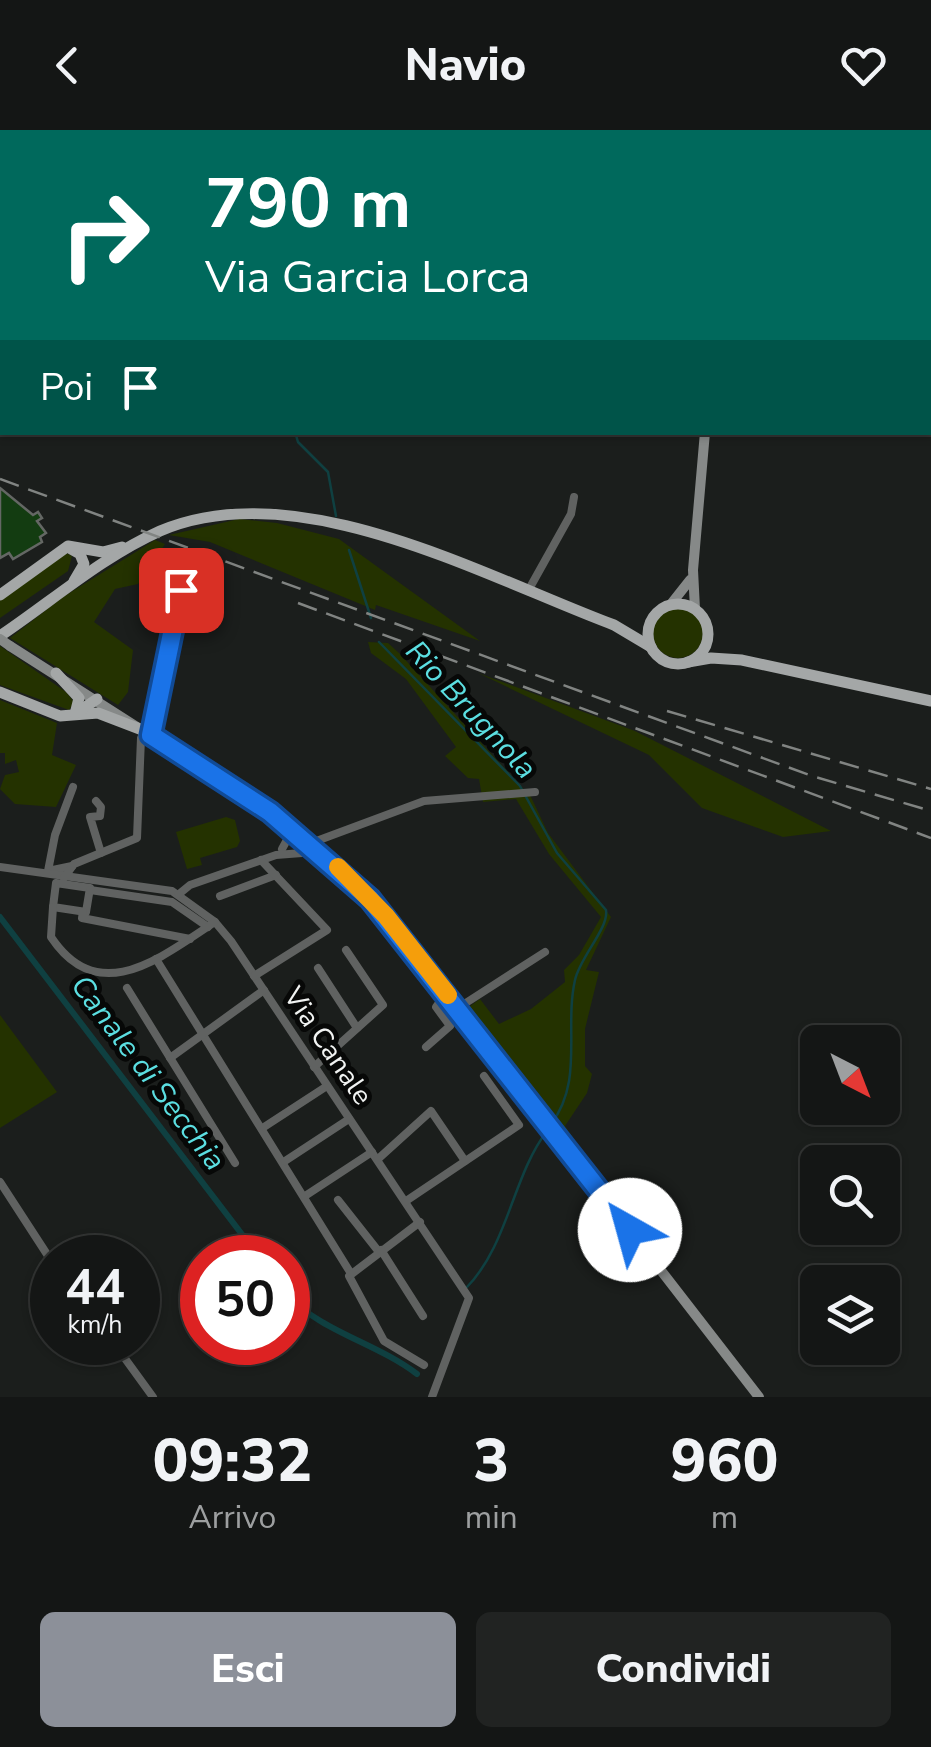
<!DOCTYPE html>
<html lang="it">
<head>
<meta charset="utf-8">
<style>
	:root { --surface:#141615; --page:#212322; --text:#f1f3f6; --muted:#9d9fa0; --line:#333534; --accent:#8c9099 }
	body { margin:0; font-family:"Nunito Sans",sans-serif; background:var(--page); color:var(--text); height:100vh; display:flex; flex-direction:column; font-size:38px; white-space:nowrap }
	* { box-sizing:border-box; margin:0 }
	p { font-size:32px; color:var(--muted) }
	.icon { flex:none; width:55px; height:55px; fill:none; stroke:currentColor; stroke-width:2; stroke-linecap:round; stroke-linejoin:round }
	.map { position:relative; height:1267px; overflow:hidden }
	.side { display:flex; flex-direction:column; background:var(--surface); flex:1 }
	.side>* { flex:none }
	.top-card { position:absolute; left:0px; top:0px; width:932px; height:305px; box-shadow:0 2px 8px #0004,0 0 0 2px var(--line); background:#00695c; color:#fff; overflow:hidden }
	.needle { width:65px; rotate:138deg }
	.fabs { position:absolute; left:800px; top:895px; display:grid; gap:20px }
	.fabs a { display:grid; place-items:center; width:100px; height:100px; border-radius:15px; background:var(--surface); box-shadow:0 2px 8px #0004,0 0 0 2px var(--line); font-size:50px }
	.speed { position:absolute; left:30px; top:1105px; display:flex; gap:20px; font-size:50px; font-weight:700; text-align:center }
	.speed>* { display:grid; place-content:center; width:130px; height:130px; border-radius:50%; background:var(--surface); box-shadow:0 2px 8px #0004,0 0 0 2px var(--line); line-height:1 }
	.speed small { font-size:25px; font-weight:400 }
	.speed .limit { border:15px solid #d22; background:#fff; color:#111 }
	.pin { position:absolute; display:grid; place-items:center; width:85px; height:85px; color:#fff; margin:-42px; border-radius:20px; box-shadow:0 5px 15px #0006 }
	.me { position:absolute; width:110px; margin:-55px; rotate:322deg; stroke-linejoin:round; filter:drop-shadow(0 0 8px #0008) }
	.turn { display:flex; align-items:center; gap:35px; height:210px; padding:0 40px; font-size:45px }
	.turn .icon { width:130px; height:130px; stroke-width:2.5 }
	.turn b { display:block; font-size:70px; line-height:85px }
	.then { display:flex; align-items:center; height:95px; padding:0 40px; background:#0003; gap:20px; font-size:38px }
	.eta { display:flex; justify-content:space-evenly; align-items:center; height:170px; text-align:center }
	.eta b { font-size:60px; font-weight:800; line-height:70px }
	.button { display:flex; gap:20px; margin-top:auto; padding:20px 40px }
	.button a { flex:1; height:115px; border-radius:15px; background:var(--accent); color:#fff; font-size:40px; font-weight:800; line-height:115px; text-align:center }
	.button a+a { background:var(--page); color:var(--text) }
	header { display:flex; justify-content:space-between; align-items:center; height:130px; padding:0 40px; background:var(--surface); font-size:45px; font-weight:800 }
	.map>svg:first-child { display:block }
	.green { fill:#243200 }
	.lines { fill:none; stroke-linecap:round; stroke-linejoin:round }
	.stream { stroke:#0f4041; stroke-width:2.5 }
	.canal { stroke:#0f4041; stroke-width:6 }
	.building { fill:#133c11; stroke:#646764; stroke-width:2.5 }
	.minor { stroke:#606261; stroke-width:8 }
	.secondary { stroke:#868988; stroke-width:10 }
	.primary { stroke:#a4a7a7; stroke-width:11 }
	.rail { stroke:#818482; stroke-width:2.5; stroke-dasharray:20 10; stroke-linecap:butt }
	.secondary-bridge { stroke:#868988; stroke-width:10 }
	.route-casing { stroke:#114b97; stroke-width:25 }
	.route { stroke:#1a73e8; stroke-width:18 }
	.slow { stroke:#f59e0b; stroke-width:18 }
	.labels { text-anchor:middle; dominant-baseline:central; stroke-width:10; stroke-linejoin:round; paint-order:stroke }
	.street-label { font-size:28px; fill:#f1f3f2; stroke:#070807 }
	.water-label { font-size:30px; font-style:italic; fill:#5bdee1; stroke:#070807 }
</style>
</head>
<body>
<header><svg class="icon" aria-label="back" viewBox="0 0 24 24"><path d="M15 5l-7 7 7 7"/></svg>Navio<svg class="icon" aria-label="heart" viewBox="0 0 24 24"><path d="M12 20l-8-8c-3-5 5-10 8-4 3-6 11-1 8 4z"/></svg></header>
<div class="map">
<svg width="931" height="1267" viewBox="0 0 931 1267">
	<rect width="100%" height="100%" fill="#1b1e1c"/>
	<g class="green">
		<polygon points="239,389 277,393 339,409 480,511 376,475 375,480 210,412 169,405"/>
		<polygon points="155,410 165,414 138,454 115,459 94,492 133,520 128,562 118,575 10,508 63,467"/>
		<polygon points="66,423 72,426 68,441 0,488 0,470"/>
		<circle cx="678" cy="503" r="25"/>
		<polygon points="368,512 388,513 399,523 531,667 548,703 611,787 586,840 599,842 585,899 585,936 592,944 587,963 565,996 619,1075 466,879 480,869 499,894 531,879 565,852 564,840 579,825 601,787 549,724 516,669 483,672 479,649 468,648 445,626 456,617 406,549 371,523"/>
		<polygon points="0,516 66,562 74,572 69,580 0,555"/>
		<polygon points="478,543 635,601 831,701 783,707 702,678 649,625"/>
		<polygon points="0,570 57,593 52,625 76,635 56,677 15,674 0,659 5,645 19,642 16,630 5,634 5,623 0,623"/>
		<polygon points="226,687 235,690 240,711 237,717 200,728 202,735 187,739 176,702"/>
		<polygon points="0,885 57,962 0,998"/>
	</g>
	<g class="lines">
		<g class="stream">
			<polyline points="295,302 298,312 328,342 336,386"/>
			<polyline points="349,420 371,488"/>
			<path d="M 379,512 L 520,656 L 557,723 L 606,780 C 609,798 580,827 575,850 C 564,899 584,951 551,994"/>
			<path d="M 467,1157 C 508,1115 513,1045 547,1001"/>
		</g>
		<g class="canal">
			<polyline points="0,787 260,1128"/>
			<path d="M 288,1166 C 323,1202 376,1213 417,1244"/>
		</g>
	</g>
	<polygon class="building" points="0,358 33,385 38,382 42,388 37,391 46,403 40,407 42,412 13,429 9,423 0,428"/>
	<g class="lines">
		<g class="minor">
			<polyline points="26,2 26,0"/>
			<polyline points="170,2 170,0"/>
			<polyline points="362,2 362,0"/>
			<polyline points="519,2 519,0"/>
			<polyline points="675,2 676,0"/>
			<polyline points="0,24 2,24"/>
			<polyline points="0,75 2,75"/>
			<polyline points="528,461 571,384 574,367"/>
			<polyline points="151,605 181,461"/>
			<polyline points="96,671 101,677 100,686 90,687 101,723"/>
			<polyline points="311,713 424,671 535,662"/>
			<polyline points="282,719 288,708 284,696"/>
			<polyline points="72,736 48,741 55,705 73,657"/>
			<polyline points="0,737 172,761 215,792 231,811 469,1168 432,1267"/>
			<polyline points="64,748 74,734 137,708 141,608 145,601"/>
			<polygon points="56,753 90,758 86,782 53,777"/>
			<polyline points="90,760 172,772 208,797"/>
			<polyline points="179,764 190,755 276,725 315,722"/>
			<polyline points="220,766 276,745"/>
			<path d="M 53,777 L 51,807 C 99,879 161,827 215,792"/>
			<polyline points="83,782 82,788 190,809"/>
			<polyline points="156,829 350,1142"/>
			<polyline points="318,838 357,898"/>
			<polyline points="254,846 327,800 261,730"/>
			<polyline points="127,858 235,1033"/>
			<polyline points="458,878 545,822"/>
			<polyline points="426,917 450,896 436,877 446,863"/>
			<polyline points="170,928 264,860"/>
			<polyline points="314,937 383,875 346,820"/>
			<polyline points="264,997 327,956"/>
			<polyline points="378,1029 431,981 465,1031"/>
			<polyline points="285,1031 349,989"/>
			<polyline points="0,1052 52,1132"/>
			<polyline points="305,1066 372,1022"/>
			<polyline points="338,1070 379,1122"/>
			<polyline points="406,1071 519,995 484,946"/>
			<polyline points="420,1092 349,1146 384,1211 424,1235"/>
			<polyline points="381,1120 423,1186"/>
			<polyline points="113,1212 153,1267"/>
		</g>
		<g class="secondary">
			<polyline points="642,0 652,2"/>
			<polyline points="930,121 931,121"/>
			<polyline points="671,474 690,450"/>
			<polyline points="695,479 693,440 705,302"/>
			<polyline points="10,516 270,682 355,753 408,814 759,1267"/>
		</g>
		<g class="primary">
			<polyline points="71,419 80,424 84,434 74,451"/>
			<polyline points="0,465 68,416 103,422 122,417"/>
			<circle cx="678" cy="504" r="30"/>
			<path d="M 0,506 C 52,471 102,427 160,401 C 298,342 485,447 614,495 L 651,517"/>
			<polyline points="688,532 711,528 742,530 931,571"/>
			<polyline points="56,543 79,568 75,584"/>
			<polyline points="0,562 60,586 98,583 145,601"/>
			<polyline points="75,584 97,569"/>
		</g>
		<g class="rail">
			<polyline points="0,349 812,646 931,681"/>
			<polyline points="298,473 931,708"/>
			<polyline points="667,581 931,659"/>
		</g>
		<polyline class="secondary-bridge" points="0,509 10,516"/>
	</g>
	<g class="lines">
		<defs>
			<polyline id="route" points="181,460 151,605 270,682 370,769 630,1100"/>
		</defs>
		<use href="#route" class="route-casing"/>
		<use href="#route" class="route"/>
		<polyline class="slow" points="338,737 386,786 448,865"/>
	</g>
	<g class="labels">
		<g class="street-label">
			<text transform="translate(328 916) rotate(56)">Via Canale</text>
		</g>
		<g class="water-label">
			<text transform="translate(471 580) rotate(47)">Rio Brugnola</text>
			<text transform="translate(148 943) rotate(53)">Canale di Secchia</text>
		</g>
	</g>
</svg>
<div class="fabs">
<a><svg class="needle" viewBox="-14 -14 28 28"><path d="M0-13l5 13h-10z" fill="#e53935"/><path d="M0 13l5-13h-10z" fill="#9d9fa0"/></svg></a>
<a><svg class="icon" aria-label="search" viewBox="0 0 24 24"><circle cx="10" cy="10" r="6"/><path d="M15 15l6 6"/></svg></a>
<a><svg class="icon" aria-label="layers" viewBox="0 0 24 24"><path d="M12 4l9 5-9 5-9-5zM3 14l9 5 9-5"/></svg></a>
</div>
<div class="speed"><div>44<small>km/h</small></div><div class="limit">50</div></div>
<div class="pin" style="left:181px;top:460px;background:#d93025"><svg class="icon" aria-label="arrive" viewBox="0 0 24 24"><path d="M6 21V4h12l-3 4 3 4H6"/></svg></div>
<svg class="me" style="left:630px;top:1100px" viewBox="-20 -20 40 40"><circle r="19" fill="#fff"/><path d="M0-13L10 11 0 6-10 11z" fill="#1a73e8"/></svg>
<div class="top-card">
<div class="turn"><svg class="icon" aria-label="right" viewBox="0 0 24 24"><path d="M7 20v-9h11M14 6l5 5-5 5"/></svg><div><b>790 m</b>Via Garcia Lorca</div></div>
<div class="then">Poi<svg class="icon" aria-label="arrive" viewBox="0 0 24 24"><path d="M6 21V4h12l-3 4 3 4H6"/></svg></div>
</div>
</div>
<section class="side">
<div class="eta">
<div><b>09:32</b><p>Arrivo</p></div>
<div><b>3</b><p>min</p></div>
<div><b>960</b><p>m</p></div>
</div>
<div class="button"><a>Esci</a><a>Condividi</a></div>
</section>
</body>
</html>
